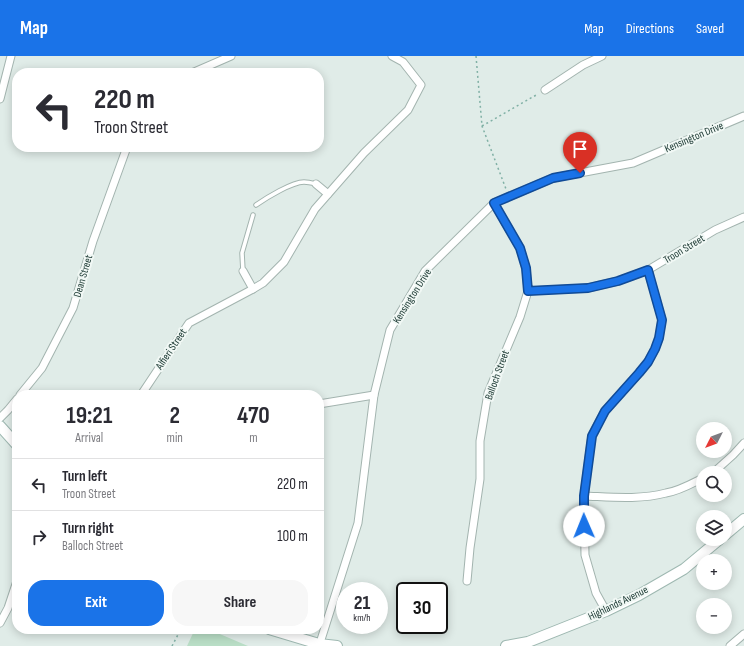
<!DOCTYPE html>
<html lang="en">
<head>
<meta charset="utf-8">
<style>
	:root { --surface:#fff; --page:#f7f7f7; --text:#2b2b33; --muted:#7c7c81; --line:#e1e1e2; --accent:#1a73e8 }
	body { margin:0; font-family:"Sofia Sans Condensed",sans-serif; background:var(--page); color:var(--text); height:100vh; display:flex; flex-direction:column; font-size:15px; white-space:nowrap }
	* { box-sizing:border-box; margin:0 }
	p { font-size:13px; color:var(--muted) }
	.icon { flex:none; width:22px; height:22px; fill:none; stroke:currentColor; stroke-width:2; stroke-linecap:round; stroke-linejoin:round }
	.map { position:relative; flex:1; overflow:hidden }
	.details { position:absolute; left:12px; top:334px; width:312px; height:244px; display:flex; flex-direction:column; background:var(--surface); border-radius:16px; box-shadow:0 2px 10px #0003 }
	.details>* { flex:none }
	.hud { position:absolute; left:12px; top:12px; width:312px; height:84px; border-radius:16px; box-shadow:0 2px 10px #0003; background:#fff; color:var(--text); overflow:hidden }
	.needle { width:26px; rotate:228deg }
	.tools { position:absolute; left:696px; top:366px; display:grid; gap:8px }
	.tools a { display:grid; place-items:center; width:36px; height:36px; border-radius:50%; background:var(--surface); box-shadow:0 2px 10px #0003; font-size:20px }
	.speed { position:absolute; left:336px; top:526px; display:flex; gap:8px; font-size:20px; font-weight:700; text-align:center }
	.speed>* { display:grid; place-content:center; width:52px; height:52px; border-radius:50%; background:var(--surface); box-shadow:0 2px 10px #0003; line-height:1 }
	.speed small { font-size:10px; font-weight:400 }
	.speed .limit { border:2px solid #111; border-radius:6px; background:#fff; color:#111 }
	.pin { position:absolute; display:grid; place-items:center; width:34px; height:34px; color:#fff; margin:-41px -17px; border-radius:50% 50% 50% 0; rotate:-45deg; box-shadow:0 0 4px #0007 }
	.pin .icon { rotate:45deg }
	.me { position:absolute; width:44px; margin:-22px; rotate:359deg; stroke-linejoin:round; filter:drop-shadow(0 0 3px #0008) }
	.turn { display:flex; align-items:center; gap:14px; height:84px; padding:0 16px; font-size:18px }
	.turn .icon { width:52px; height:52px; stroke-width:2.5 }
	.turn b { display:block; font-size:28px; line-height:34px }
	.eta { display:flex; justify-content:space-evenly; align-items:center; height:68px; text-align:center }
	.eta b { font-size:24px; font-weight:700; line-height:28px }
	.button { display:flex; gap:8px; margin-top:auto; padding:8px 16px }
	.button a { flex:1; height:46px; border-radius:16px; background:var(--accent); color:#fff; font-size:16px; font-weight:700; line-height:46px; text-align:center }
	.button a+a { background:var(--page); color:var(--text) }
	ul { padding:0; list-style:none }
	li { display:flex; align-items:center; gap:12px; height:52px; padding:0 16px; border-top:1px solid var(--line) }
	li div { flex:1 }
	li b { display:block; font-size:15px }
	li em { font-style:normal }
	header { display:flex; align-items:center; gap:24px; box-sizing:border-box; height:56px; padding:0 20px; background:var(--accent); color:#fff }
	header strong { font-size:19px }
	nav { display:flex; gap:22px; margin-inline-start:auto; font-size:14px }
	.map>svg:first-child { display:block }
	.green { fill:#b9dec6 }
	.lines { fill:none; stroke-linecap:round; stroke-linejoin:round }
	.lane-casing { stroke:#a3b4af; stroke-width:5.5 }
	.street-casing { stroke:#a3b4af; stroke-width:9 }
	.secondary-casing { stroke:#9eb8b1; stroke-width:12 }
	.path { stroke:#80b0a5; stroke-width:1.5; stroke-dasharray:2 3; stroke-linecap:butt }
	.lane { stroke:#fff; stroke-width:3.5 }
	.street { stroke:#fff; stroke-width:7 }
	.secondary { stroke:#fff; stroke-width:10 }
	.route-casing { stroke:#114b97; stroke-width:10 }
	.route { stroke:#1a73e8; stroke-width:7 }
	.labels { text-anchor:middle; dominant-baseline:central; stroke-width:4; stroke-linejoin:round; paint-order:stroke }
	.street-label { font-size:11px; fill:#203d37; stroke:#f1f8f5 }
</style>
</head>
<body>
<header>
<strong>Map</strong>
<nav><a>Map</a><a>Directions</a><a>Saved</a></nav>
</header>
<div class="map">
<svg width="744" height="590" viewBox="0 0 744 590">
	<rect width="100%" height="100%" fill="#e0ece8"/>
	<polygon class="green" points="195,573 208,573 248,590 187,590"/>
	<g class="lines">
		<defs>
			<g id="lane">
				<path d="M 256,149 C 266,142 292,126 304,126 C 308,126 312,127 316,128"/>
				<polyline points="243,215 242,197 253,159"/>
			</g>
			<g id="street">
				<polyline points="192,17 231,0"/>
				<polyline points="545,34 583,9 602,0"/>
				<polyline points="0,43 11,0"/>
				<polyline points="316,128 328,138"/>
				<polyline points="243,215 253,233"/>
				<polyline points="528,235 588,232 618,225 648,214 715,174 744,161"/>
				<polyline points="20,339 42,312 73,252 93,185 127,91"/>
				<polyline points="141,339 189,267 253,233 263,227 284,206 315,153 364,97 408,54 421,29 403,6 392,0"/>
				<polyline points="319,348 374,339"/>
				<polyline points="0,362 8,354 17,343"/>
				<polyline points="713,417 733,399 744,387"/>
				<path d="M 584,440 C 611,441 639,444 666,437 C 679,435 691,428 703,422"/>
				<polyline points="467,525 470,492 480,423 480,385 488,337 520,261 528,235 526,212 520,192 494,147"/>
				<polyline points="606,555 596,537 585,499 584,440 592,379 605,355 639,317 648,306 655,293 659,282 662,264 648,214"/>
				<polyline points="0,567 8,552 17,525"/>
				<polyline points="319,590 358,467 374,339 390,274 425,215 494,147 553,122 633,107 744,60"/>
				<polyline points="730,590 744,578"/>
			</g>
			<g id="secondary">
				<polyline points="0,370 17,389"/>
				<polyline points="725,479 744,463"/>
				<polyline points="269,573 319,588 337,590"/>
				<polyline points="506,590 528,586 606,555 639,539 684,513 720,483"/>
			</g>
		</defs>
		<use href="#lane" class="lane-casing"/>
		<use href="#street" class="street-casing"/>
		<use href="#secondary" class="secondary-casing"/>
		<g class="path">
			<polyline points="476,0 482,70 506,133"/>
			<polyline points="482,70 538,38"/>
			<polyline points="172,590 181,573"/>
		</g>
		<use href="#lane" class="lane"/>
		<use href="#street" class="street"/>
		<use href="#secondary" class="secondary"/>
	</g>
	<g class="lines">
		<defs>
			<polyline id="route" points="580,117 553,122 494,147 520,192 526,212 528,235 588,232 618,225 648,214 662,264 659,282 655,293 648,306 639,317 605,355 592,380 584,440 584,470"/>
		</defs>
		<use href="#route" class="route-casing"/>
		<use href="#route" class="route"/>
	</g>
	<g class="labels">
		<g class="street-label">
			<text transform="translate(694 81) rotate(-23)">Kensington Drive</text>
			<text transform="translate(684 193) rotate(-31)">Troon Street</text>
			<text transform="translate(83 220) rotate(-74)">Dean Street</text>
			<text transform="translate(412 240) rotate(-58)">Kensington Drive</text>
			<text transform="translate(171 293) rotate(-56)">Alfieri Street</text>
			<text transform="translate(497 319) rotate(-70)">Balloch Street</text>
			<text transform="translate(618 547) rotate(-26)">Highlands Avenue</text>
		</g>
	</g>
</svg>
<div class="tools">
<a><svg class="needle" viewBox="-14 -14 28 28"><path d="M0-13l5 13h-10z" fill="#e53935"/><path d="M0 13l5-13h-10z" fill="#7c7c81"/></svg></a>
<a><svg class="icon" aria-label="search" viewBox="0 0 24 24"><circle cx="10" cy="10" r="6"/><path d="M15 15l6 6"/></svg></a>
<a><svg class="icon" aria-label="layers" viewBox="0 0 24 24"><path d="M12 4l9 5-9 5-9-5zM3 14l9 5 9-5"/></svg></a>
<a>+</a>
<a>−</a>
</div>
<div class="speed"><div>21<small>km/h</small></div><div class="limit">30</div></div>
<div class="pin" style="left:580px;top:117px;background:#d93025"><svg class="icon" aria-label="arrive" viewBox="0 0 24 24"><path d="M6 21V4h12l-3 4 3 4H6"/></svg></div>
<svg class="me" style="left:584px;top:470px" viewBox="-20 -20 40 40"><circle r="19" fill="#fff"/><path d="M0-13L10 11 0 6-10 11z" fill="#1a73e8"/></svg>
<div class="hud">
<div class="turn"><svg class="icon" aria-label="left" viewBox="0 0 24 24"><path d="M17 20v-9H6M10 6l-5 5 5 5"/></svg><div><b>220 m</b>Troon Street</div></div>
</div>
<section class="details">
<div class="eta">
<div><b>19:21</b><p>Arrival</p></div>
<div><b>2</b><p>min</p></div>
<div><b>470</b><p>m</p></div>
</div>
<ul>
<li><svg class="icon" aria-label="left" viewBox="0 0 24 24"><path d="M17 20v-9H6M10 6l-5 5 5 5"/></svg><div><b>Turn left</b><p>Troon Street</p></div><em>220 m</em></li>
<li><svg class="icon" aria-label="right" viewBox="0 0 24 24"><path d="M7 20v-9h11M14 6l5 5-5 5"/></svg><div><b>Turn right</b><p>Balloch Street</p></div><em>100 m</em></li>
</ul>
<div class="button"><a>Exit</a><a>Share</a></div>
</section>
</div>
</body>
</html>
